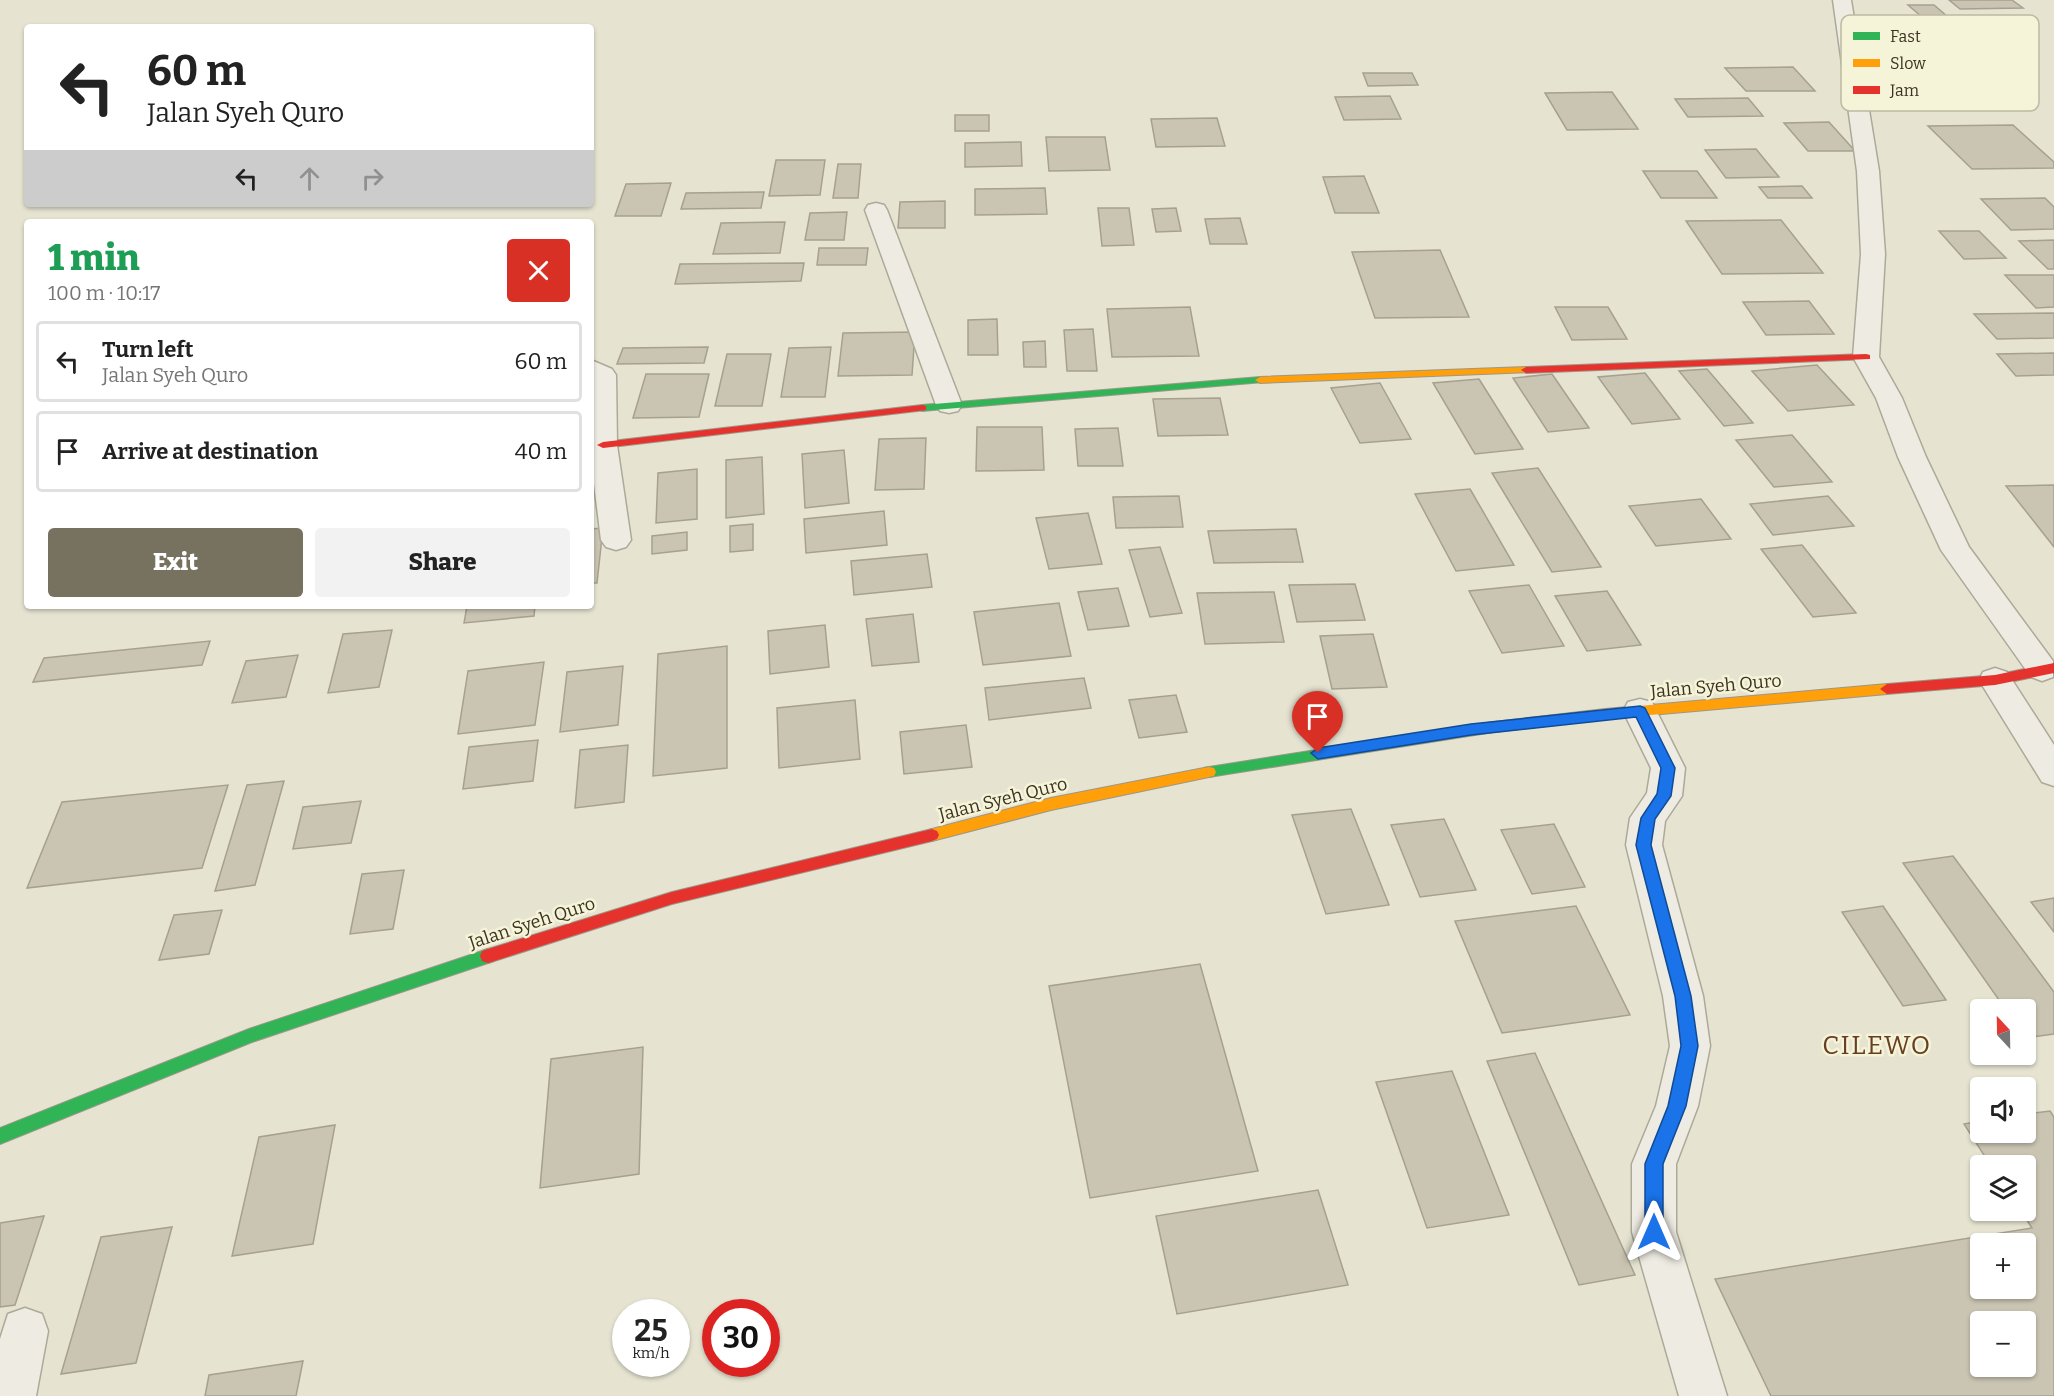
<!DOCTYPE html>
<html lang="en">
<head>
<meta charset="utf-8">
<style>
	:root { --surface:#fff; --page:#f2f2f2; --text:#222; --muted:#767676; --line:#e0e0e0; --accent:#77715f }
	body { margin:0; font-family:Bitter,serif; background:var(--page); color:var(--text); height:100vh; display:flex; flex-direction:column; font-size:22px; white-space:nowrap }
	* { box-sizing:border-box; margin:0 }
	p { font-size:20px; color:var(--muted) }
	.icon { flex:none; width:33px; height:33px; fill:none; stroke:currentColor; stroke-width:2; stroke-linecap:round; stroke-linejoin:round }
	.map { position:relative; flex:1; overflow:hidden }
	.side { position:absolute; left:24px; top:219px; width:570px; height:390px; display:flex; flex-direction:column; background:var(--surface); border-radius:6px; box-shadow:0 2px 4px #0004 }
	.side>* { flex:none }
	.top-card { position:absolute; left:24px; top:24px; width:570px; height:183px; border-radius:6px; box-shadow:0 2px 4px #0004; background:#fff; color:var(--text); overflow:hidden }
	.needle { width:39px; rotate:338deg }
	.controls { position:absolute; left:1970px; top:999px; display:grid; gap:12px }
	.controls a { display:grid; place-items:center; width:66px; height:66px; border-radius:6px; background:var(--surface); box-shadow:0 2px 4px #0004; font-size:30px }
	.speed { position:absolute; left:612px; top:1299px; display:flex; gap:12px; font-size:30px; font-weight:700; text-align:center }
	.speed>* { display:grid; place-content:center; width:78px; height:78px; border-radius:50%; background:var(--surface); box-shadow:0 2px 4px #0004; line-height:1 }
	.speed small { font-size:15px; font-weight:400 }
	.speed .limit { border:9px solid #d22; background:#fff; color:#111 }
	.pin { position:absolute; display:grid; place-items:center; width:51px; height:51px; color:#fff; margin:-62px -26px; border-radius:50% 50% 50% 0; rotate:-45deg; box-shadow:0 0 6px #0007 }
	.pin .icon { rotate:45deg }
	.me { position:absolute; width:66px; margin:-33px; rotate:0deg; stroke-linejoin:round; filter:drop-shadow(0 0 4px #0008) }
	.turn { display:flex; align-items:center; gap:21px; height:126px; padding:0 24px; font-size:27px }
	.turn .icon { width:78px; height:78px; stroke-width:2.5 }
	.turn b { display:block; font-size:42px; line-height:51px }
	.lanes { display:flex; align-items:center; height:57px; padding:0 24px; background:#0003; justify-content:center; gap:30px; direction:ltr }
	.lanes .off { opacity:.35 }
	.round { display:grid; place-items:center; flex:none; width:63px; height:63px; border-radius:6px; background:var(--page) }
	.summary { display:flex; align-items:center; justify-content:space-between; height:102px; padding:0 24px }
	h1 { font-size:36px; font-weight:800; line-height:45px; color:#1e9e55 }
	.action { display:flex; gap:12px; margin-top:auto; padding:12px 24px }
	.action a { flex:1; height:69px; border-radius:6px; background:var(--accent); color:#fff; font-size:24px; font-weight:800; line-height:69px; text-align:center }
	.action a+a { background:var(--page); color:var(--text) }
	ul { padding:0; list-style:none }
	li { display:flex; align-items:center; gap:18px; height:81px; margin:0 12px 9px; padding:0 12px; border:3px solid var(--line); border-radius:6px }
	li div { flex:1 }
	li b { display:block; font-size:22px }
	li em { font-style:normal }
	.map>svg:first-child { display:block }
	.building { fill:#cac4b2; stroke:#a7a090; stroke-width:1.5; fill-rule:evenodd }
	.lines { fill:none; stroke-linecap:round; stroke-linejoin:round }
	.street-casing { stroke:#aca999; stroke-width:3 }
	.fast-casing { stroke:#9b988a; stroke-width:2 }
	.slow-casing { stroke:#9b988a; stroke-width:2 }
	.jam-casing { stroke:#9b988a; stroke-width:2 }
	.street { fill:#eeece2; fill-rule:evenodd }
	.fast { fill:#30b455; fill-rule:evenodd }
	.slow { fill:#ff9f0a; fill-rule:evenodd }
	.jam { fill:#e5322d; fill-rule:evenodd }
	.route { fill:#1a73e8; stroke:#114b97; stroke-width:1.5 }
	.labels { text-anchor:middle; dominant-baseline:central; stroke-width:5; stroke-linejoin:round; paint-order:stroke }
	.street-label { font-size:18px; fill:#3b3321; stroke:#f5f3d8 }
	.near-quarter-label { font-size:26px; letter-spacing:1.5px; fill:#673e21; stroke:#f5f3d8 }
	.key { fill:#f5f3d8; stroke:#bdb9a1; stroke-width:1.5 }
	.key-label { font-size:16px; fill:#3b3321 }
</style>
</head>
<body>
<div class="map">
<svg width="2054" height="1396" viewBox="0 0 2054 1396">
	<rect width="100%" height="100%" fill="#e6e4d1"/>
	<g class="building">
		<polygon points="1949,0 2012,0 2023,8 1960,9"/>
		<polygon points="1908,5 1934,5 1955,23 1929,23"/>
		<polygon points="1793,67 1815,91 1746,91 1725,68"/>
		<polygon points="1363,73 1412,73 1418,85 1368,86"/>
		<polygon points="1612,92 1638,129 1567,130 1545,93"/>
		<polygon points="1390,96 1401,119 1344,120 1335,97"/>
		<polygon points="1748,98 1763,116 1688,117 1675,99"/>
		<rect x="955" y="115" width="34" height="16"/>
		<polygon points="1217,118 1225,146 1156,147 1151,119"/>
		<polygon points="1829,122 1855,151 1808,151 1784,123"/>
		<polygon points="2013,125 2054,162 2054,168 1972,169 1928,126"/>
		<polygon points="1046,137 1105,137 1110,170 1049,171"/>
		<polygon points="1021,142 1022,166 965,167 965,143"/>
		<polygon points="1756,149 1779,177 1726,178 1705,150"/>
		<polygon points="776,160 825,160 820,195 769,196"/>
		<polygon points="838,164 861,164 858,198 833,198"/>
		<polygon points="1643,171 1697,171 1717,198 1661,198"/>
		<polygon points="1364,176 1379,213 1335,213 1323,177"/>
		<polygon points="671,183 661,216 615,216 626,184"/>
		<polygon points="1802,186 1812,198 1768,198 1759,187"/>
		<polygon points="1045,188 1047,214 975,215 975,189"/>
		<polygon points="764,192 761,208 681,209 686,193"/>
		<polygon points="2045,198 2054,207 2054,229 2011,230 1981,199"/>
		<polygon points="945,201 945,228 898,228 900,202"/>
		<polygon points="1098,208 1129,208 1134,245 1102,246"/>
		<polygon points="1176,208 1181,231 1156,232 1152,209"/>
		<polygon points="847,212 844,240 805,240 810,213"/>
		<polygon points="1240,218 1247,244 1210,244 1205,219"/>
		<polygon points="1781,220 1823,273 1722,274 1686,221"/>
		<polygon points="785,222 780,253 713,254 721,223"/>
		<polygon points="1939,231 1979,231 2006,258 1964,259"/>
		<polygon points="2054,240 2054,269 2048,269 2019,241"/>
		<polygon points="819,248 868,248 866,265 817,265"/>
		<polygon points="1440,250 1469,317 1375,318 1352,252"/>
		<polygon points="804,263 801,281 675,284 680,264"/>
		<polygon points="2005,275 2054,275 2054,307 2036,308"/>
		<polygon points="1809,301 1834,334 1766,335 1743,302"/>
		<polygon points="1190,307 1199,356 1112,357 1107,309"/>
		<polygon points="1555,307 1608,307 1627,339 1572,340"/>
		<polygon points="2054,313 2054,338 1997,339 1974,314"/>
		<polygon points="997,319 998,355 968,355 968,320"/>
		<polygon points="1093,329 1097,371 1067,371 1064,330"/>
		<polygon points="915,332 912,375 838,376 843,333"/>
		<polygon points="1045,341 1046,367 1024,367 1023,342"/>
		<polygon points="708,347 704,363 617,364 623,348"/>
		<polygon points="831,347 825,397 781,397 789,348"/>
		<polygon points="2054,353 2054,375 2016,376 1997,354"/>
		<polygon points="727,354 771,354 762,406 715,406"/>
		<polygon points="1817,365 1854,405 1788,411 1752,371"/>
		<polygon points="1707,369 1753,423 1724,426 1679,371"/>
		<polygon points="1645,373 1680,419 1632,424 1598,377"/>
		<polygon points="646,374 709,374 699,417 633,418"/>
		<polygon points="1552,374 1589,428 1548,432 1513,378"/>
		<polygon points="1479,379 1523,449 1475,454 1433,383"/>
		<polygon points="1380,383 1411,439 1360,443 1331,388"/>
		<polygon points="1220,398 1228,435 1158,436 1153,399"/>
		<polygon points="977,427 1042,427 1044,470 976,471"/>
		<polygon points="1118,428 1123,466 1078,466 1075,429"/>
		<polygon points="1792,435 1832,482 1774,487 1736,440"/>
		<polygon points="926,438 924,489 875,490 879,439"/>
		<polygon points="844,450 849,503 805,508 802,454"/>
		<polygon points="762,457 764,514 726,518 726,460"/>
		<polygon points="1538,468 1601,567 1552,572 1492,473"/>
		<polygon points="697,469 697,519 656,523 658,473"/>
		<polygon points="2054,485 2054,547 2006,486"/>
		<polygon points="1470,489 1514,565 1456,571 1415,494"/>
		<polygon points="1179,496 1183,527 1116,528 1113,497"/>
		<polygon points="1828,496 1854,526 1773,535 1750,504"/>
		<polygon points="1701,499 1731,539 1656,546 1629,506"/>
		<polygon points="884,511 887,545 806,553 804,519"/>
		<polygon points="1088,513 1102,564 1049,569 1036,518"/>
		<polygon points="753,524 753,550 730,552 730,526"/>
		<polygon points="603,528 597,583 591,583 591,529"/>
		<polygon points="1296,529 1303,562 1214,563 1208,531"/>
		<polygon points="687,532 687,550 652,554 652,536"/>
		<polygon points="1802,545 1856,613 1813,617 1761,549"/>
		<polygon points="1160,547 1182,613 1150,617 1129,550"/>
		<polygon points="927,554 932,587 854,595 851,561"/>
		<polygon points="1355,584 1365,620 1297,622 1289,585"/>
		<polygon points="1529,585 1564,646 1502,653 1469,591"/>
		<polygon points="1118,588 1129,626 1088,630 1078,592"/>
		<polygon points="1607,591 1641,645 1587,651 1555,596"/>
		<polygon points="1274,592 1284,642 1205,644 1197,593"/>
		<polygon points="1059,603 1071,656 983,665 974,612"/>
		<polygon points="467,606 535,606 534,616 464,623"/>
		<polygon points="913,614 919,662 872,666 866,619"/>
		<polygon points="825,625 829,667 770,674 768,631"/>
		<polygon points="392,630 379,687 328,693 343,634"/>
		<polygon points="1373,634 1387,687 1332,689 1320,636"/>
		<polygon points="210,641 202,665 33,682 44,658"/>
		<polygon points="727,646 727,768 653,776 658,654"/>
		<polygon points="298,655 286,697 232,703 246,661"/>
		<polygon points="544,662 535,725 458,734 468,671"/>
		<polygon points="623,666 618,725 560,732 567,672"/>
		<polygon points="1084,678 1091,708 989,720 985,688"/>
		<polygon points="1176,695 1187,732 1139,738 1129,700"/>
		<polygon points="855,700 860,759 779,768 777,708"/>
		<polygon points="966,725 972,767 904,774 900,732"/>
		<polygon points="538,740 533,781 463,789 469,747"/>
		<polygon points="628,745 624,802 575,808 580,750"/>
		<polygon points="284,781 255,885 215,891 247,785"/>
		<polygon points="228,785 202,868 27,888 62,802"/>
		<polygon points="361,801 351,843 293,849 303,807"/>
		<polygon points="1351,809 1389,905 1326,914 1292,815"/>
		<polygon points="1444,819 1476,890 1420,897 1391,825"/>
		<polygon points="1554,824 1585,887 1532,894 1501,830"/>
		<polygon points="1953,856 2054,992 2054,1034 2025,1038 2025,1010 2006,1010 1903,863"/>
		<polygon points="404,870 393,929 350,934 362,874"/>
		<polygon points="2054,898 2054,932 2031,902"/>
		<polygon points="1576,906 1630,1015 1502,1033 1455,921"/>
		<polygon points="1883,906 1946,1000 1903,1006 1842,912"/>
		<polygon points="222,910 209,954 159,960 174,915"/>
		<polygon points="1200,964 1258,1171 1090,1198 1049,986"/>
		<polygon points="643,1047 639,1174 540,1188 551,1059"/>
		<polygon points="1535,1053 1635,1275 1579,1285 1487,1061"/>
		<polygon points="1452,1071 1509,1215 1427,1228 1376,1082"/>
		<path d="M 2050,1111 L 2054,1117 L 2054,1396 L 1771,1396 L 1715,1279 L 2032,1228 L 2020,1210 L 2025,1210 L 2025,1166 L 1991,1166 L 1964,1124 L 1980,1121 L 1980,1132 L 2025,1132 L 2025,1114 ZM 1980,1244 L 2025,1244 L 2025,1288 L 1980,1288 ZM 1980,1322 L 2025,1322 L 2025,1366 L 1980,1366 Z"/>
		<polygon points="335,1125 313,1244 232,1256 259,1137"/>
		<polygon points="1318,1190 1348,1285 1177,1314 1156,1216"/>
		<polygon points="44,1216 15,1305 0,1307 0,1223"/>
		<polygon points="172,1227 136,1363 61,1374 101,1237"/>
		<polygon points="303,1361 296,1396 205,1396 209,1375"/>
	</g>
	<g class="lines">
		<defs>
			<g id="street">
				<polygon points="1833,0 1851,0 1879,171 1885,254 1879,357 1902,398 1926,457 1969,547 2053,661 2053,677 2042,681 2031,677 1941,550 1898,457 1876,398 1853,357 1861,254 1857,171"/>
				<polygon points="876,203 884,205 887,210 962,405 958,411 949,413 940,411 936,405 865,210 868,205"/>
				<polygon points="591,360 612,369 616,375 617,445 631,540 626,547 616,550 606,547 601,540 591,459"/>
				<polygon points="1995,668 2007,672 2054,745 2054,786 2042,782 1979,680 1983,672"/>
				<polygon points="1640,699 1652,702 1685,768 1682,796 1665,821 1662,845 1703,996 1710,1046 1698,1106 1676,1164 1676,1232 1727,1396 1679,1396 1632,1232 1632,1164 1656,1106 1670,1046 1663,996 1626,845 1630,818 1647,793 1651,768 1623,711 1628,702"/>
				<polygon points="25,1308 42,1314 48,1331 36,1396 0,1396 0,1339 8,1314"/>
			</g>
			<g id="fast">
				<polygon points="1260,377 1264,378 1264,382 922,411 917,408 922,405"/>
				<polygon points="1494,722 1499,723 1501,727 1499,731 1494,732 1209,777 1204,776 1202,772 1204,768 1209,767"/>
				<polygon points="488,949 494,951 496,956 494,961 252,1042 0,1144 0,1128 249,1029"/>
			</g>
			<g id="slow">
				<polygon points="1526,367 1531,370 1530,372 1260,383 1255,380 1260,377"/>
				<polygon points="1887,684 1894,689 1887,694 1605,719 1494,732 1489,731 1487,727 1489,723 1494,722 1605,709"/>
				<polygon points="1209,767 1214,768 1216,772 1214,776 1209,777 1051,810 932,841 927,839 925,835 927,831 932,829 1051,798"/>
			</g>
			<g id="jam">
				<polygon points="1866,354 1870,355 1870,359 1526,373 1521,370 1526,367"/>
				<polygon points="922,405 926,406 926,410 603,448 597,445 603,442"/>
				<polygon points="2054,663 2054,673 1995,685 1887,694 1880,689 1887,684 1995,675"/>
				<polygon points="932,829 937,831 939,835 937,839 932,841 672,904 488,963 482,961 480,956 482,951 488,949 672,892"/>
			</g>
		</defs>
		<use href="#street" class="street-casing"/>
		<use href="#fast" class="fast-casing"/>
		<use href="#slow" class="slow-casing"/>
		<use href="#jam" class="jam-casing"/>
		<use href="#street" class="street"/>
		<use href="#fast" class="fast"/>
		<use href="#slow" class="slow"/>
		<use href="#jam" class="jam"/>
	</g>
	<polygon class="route" points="1640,706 1645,708 1675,768 1671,796 1655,819 1651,845 1691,996 1698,1046 1686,1106 1663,1164 1663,1232 1660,1239 1654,1241 1647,1239 1645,1232 1645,1164 1668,1106 1681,1046 1675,996 1636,845 1641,818 1657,794 1661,768 1636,717 1471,735 1318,759 1311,753 1318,748 1471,724"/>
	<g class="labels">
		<g class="street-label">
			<text transform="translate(1716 686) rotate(-5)">Jalan Syeh Quro</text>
			<text transform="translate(1003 799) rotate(-14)">Jalan Syeh Quro</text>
			<text transform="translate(532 923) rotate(-18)">Jalan Syeh Quro</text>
		</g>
		<g class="near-quarter-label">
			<text x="1877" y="1045">CILEWO</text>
		</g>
	</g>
	<rect x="1841" y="15" width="198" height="96" rx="9" class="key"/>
	<rect x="1853" y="32" width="27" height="8" fill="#30b455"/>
	<rect x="1853" y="59" width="27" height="8" fill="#ff9f0a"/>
	<rect x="1853" y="86" width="27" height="8" fill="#e5322d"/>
	<g class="key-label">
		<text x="1890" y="42">Fast</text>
		<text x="1890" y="69">Slow</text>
		<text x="1890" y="96">Jam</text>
	</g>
</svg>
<div class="controls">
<a><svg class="needle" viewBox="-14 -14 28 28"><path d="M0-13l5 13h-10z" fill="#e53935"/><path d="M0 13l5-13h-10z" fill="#767676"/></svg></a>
<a><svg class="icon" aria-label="sound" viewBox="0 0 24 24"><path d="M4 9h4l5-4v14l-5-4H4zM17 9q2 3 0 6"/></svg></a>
<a><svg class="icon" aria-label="layers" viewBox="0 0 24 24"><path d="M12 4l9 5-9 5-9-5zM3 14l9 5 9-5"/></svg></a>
<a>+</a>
<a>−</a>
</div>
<div class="speed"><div>25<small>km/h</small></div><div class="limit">30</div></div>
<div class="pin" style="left:1318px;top:753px;background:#d93025"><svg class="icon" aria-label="arrive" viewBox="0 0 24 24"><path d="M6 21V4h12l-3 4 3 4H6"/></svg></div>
<svg class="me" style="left:1654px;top:1232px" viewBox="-20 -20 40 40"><path d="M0-17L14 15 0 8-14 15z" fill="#1a73e8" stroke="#fff" stroke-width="4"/></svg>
<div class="top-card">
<div class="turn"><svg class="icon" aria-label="left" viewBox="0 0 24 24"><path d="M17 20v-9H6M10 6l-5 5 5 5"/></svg><div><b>60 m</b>Jalan Syeh Quro</div></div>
<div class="lanes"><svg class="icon" aria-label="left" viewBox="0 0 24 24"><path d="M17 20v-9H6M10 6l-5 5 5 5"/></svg><svg class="icon off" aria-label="ahead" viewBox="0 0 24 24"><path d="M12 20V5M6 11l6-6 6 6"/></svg><svg class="icon off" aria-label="right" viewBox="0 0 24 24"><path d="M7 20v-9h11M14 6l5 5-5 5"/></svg></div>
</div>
<section class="side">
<div class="summary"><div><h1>1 min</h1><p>100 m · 10:17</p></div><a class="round" style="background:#d93025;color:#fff"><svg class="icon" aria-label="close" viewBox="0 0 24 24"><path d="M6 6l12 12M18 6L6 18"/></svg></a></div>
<ul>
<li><svg class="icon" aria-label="left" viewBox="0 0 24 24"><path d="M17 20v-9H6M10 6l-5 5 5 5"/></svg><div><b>Turn left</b><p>Jalan Syeh Quro</p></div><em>60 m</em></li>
<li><svg class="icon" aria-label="arrive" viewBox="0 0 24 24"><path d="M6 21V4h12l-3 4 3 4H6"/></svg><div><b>Arrive at destination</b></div><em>40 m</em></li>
</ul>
<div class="action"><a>Exit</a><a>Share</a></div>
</section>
</div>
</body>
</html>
